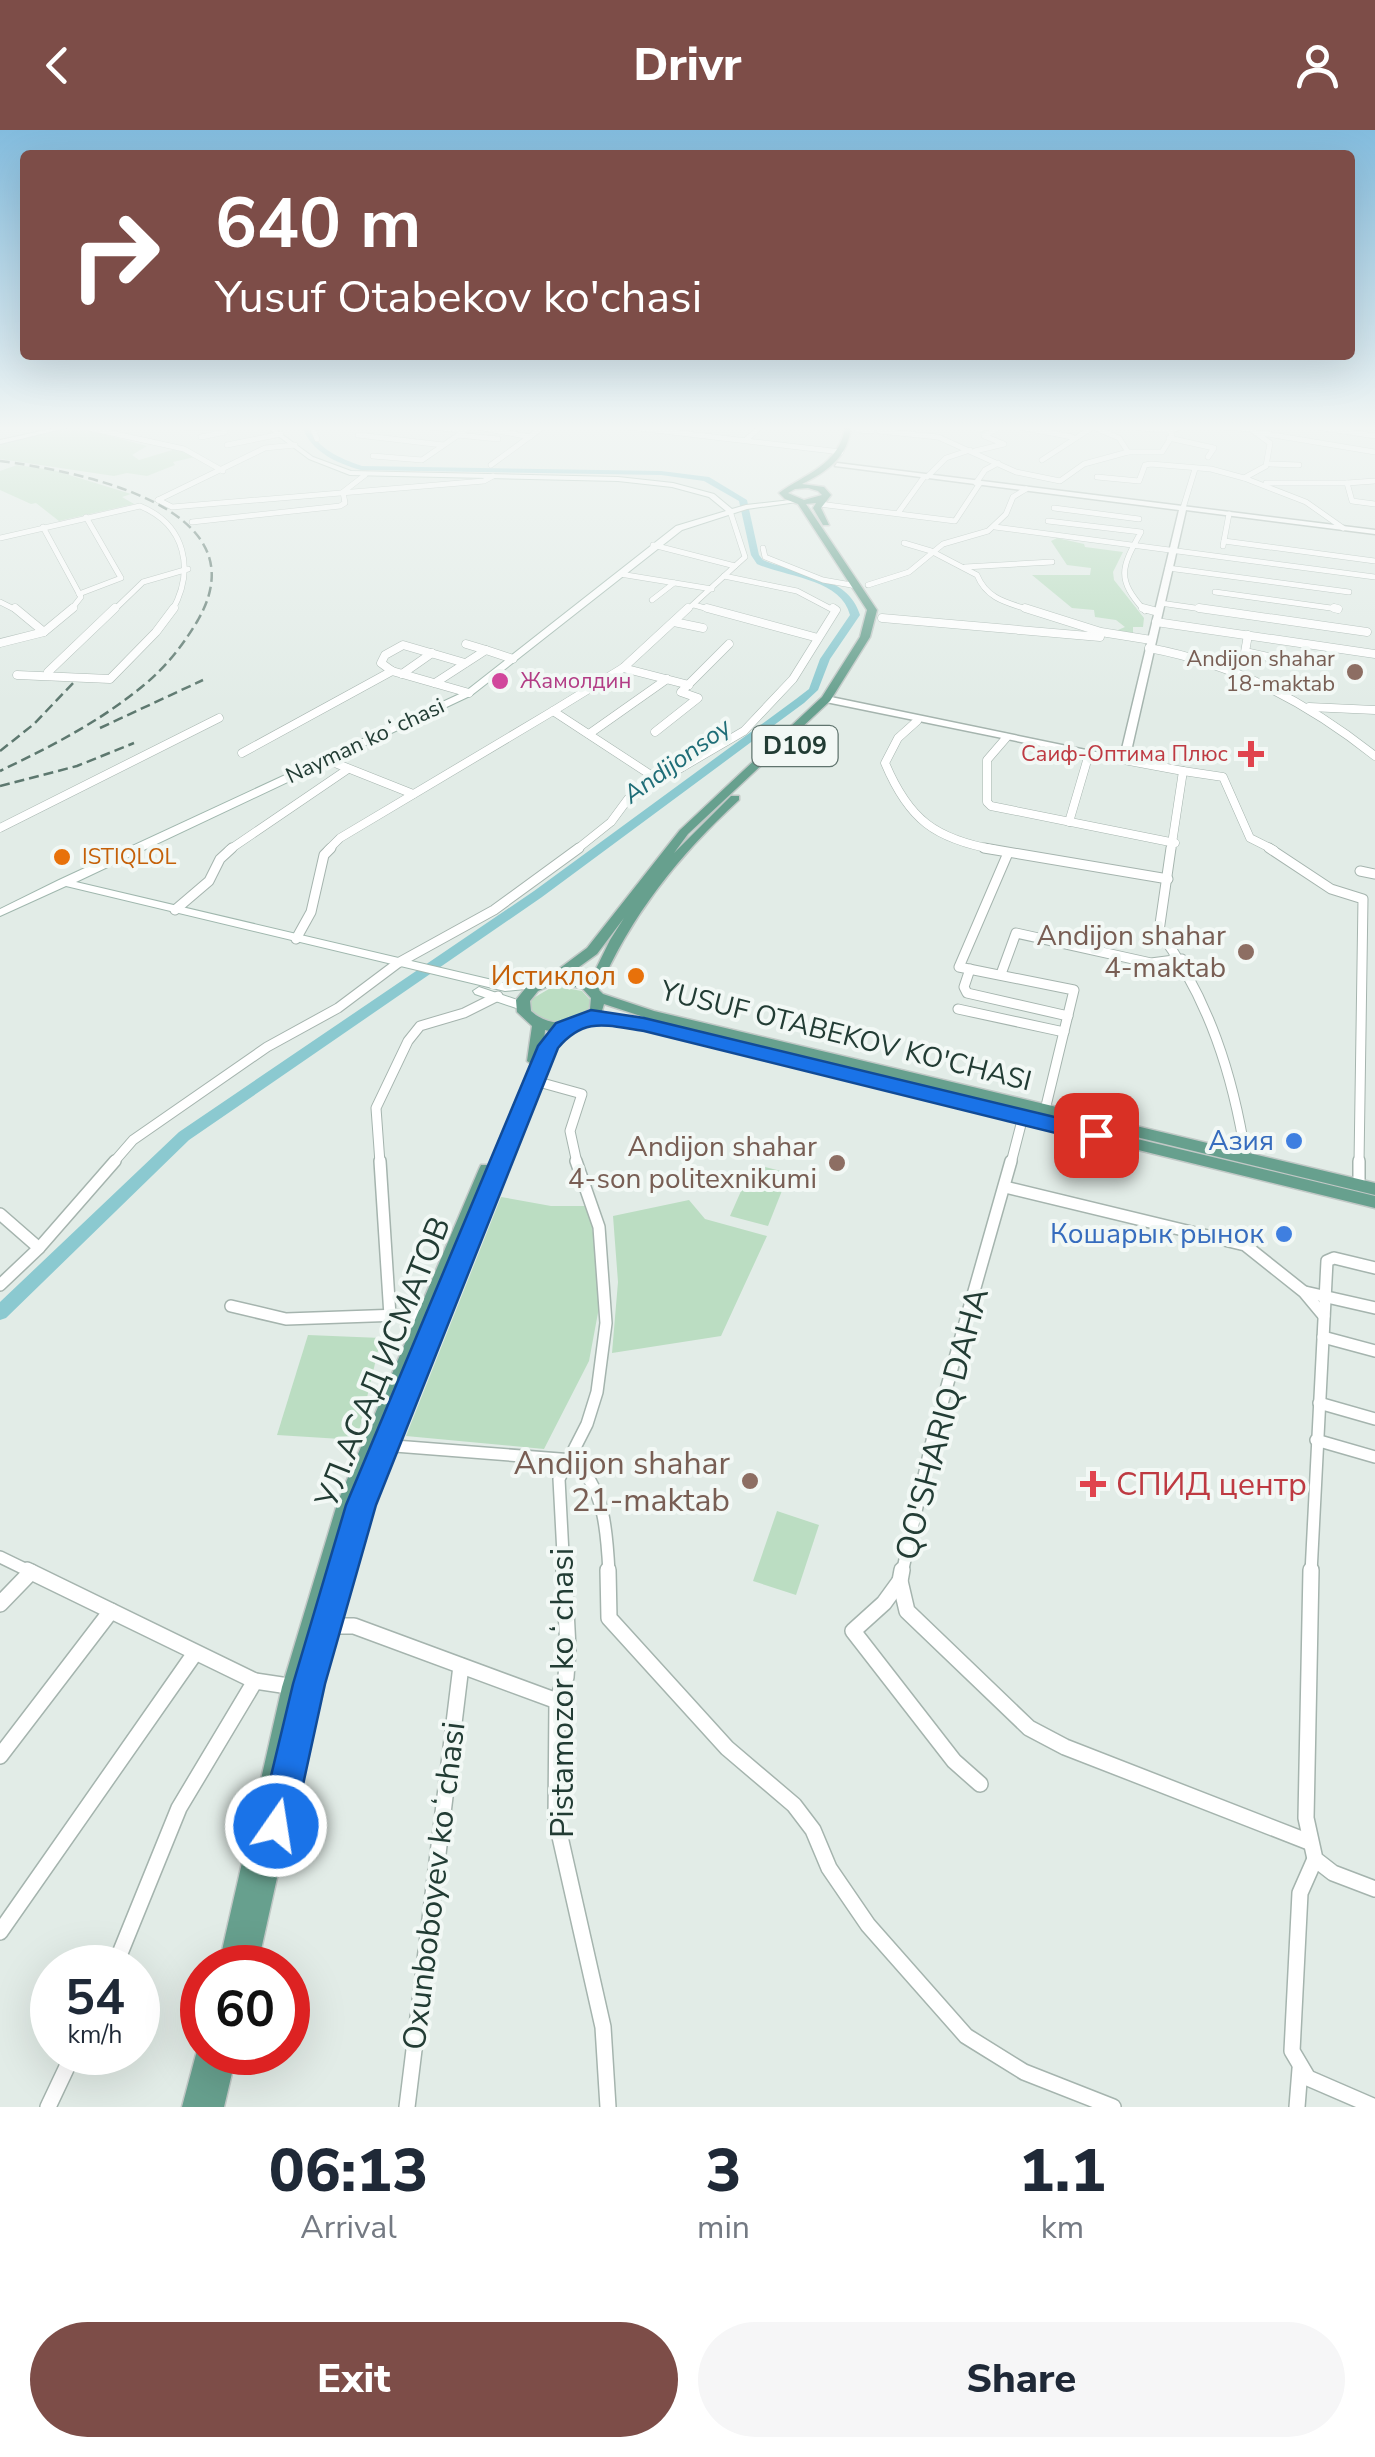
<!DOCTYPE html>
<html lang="en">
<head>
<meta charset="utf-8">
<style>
	:root { --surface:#fff; --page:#f6f6f7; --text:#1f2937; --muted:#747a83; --accent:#7d4d48 }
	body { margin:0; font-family:"Nunito Sans",sans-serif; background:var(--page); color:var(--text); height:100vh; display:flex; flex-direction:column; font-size:38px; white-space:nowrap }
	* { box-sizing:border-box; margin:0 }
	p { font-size:32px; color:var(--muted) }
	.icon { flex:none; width:55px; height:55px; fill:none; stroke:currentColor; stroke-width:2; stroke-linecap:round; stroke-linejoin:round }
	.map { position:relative; height:1977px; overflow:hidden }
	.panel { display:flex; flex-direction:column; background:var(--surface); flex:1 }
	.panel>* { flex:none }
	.guide { position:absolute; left:20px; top:20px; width:1335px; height:210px; border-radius:10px; box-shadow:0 10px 40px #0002; background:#7d4d48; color:#fff; overflow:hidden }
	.speed { position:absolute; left:30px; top:1815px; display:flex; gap:20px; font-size:50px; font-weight:700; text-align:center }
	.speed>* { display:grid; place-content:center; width:130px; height:130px; border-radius:50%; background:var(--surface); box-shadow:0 10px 40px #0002; line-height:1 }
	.speed small { font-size:25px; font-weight:400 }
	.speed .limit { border:15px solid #d22; background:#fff; color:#111 }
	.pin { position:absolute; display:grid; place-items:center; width:85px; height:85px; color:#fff; margin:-42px; border-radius:20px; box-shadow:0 5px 15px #0006 }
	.me { position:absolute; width:110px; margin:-55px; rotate:13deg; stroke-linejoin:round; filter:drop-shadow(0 0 8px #0008) }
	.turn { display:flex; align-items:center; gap:35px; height:210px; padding:0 30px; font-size:45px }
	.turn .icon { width:130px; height:130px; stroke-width:2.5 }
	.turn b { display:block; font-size:70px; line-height:85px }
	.eta { display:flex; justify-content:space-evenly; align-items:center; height:170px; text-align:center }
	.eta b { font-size:60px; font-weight:800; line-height:70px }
	.button { display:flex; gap:20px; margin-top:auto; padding:20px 30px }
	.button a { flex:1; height:115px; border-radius:60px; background:var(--accent); color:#fff; font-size:40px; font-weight:800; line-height:115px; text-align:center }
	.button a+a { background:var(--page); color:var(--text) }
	header { display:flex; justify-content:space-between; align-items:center; height:130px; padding:0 30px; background:var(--accent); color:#fff; font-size:45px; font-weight:800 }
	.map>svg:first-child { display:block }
	.green { fill:#bbddc2 }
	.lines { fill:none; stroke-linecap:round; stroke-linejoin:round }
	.river { fill:#8bc9d0; fill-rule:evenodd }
	.minor-far4-casing { stroke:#a5b4ae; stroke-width:6 }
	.minor-far3-casing { stroke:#a5b4ae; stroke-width:9 }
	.minor-far2-casing { stroke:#a5b4ae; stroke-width:11 }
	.minor-far1-casing { stroke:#a5b4ae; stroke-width:14 }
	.minor-casing { stroke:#a5b4ae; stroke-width:18 }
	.tertiary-casing { stroke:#a5b4ae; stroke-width:3 }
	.secondary-casing { stroke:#a0b7ae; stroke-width:2 }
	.primary-casing { stroke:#c1c8c6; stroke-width:3 }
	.minor-far4 { stroke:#fff; stroke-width:5 }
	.minor-far3 { stroke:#fff; stroke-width:8 }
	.minor-far2 { stroke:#fff; stroke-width:9 }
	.minor-far1 { stroke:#fff; stroke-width:11 }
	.minor { stroke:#fff; stroke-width:15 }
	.tertiary { fill:#fff; fill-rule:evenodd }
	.secondary { fill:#fff; fill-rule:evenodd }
	.primary { fill:#67a08e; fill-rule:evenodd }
	.rail { stroke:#5d786f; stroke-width:2.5; stroke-dasharray:10 5; stroke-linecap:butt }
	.route { fill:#1a73e8; stroke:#114b97; stroke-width:2.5 }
	.education-dot { fill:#8d6e63; stroke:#f2f8f5; stroke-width:4 }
	.hotel-dot { fill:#d1479c; stroke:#f2f8f5; stroke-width:4 }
	.health-dot { fill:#e0444e; stroke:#f2f8f5; stroke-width:4 }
	.food-dot { fill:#e8710a; stroke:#f2f8f5; stroke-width:4 }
	.shop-dot { fill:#3f7fe0; stroke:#f2f8f5; stroke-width:4 }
	.labels { text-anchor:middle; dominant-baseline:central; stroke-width:8; stroke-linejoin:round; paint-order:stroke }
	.far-education-label { font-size:22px; fill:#785e54; stroke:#f2f8f5; text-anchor:end }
	.far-hotel-label { font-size:22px; fill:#b23c85; stroke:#f2f8f5; text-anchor:start }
	.far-street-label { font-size:22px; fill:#223c34; stroke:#f2f8f5 }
	.far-health-label { font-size:22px; fill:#be3a42; stroke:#f2f8f5; text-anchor:end }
	.far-food-label { font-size:22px; fill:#c56008; stroke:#f2f8f5; text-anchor:start }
	.shield { fill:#f2f8f5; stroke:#60746e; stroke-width:2.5 }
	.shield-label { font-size:25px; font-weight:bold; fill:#223c34 }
	.far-water-label { font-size:25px; font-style:italic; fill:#1e6d77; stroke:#f2f8f5 }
	.education-label { font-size:28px; fill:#785e54; stroke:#f2f8f5; text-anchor:end }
	.food-label { font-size:28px; fill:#c56008; stroke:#f2f8f5; text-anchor:end }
	.street-label { font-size:28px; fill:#223c34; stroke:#f2f8f5 }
	.shop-label { font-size:28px; fill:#366cbe; stroke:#f2f8f5; text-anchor:end }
	.near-street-label { font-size:32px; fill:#223c34; stroke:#f2f8f5 }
	.near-education-label { font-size:32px; fill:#785e54; stroke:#f2f8f5; text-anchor:end }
	.near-health-label { font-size:32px; fill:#be3a42; stroke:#f2f8f5; text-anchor:start }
</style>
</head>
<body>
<header><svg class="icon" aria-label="back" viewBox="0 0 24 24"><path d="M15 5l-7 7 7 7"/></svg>Drivr<svg class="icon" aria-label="person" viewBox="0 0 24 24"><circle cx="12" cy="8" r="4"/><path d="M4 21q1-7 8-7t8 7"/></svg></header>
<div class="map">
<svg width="1375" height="1977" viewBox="0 0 1375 1977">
	<rect width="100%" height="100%" fill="#e2ece7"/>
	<g class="green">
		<polygon points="76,297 147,316 132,325 139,330 179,318 195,327 173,332 175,335 147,346 127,343 114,346 0,329 0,314"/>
		<polygon points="17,335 53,340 131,364 122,367 134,374 59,391 36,373 31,374 0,360 0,341"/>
		<polygon points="1057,408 1084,414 1085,417 1123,422 1113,442 1114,450 1144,488 1143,497 1133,497 1133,503 1143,507 1111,503 1125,497 1116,490 1095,487 1094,480 1072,478 1032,445 1090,445 1091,438 1067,435 1051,411"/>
		<path d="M 554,856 L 582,861 L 591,871 C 588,887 569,898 552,895 C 546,894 536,886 530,883 L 530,870 Z"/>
		<polygon points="753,1034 789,1043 768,1096 730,1086"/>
		<polygon points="501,1067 551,1076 588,1076 603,1156 589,1231 544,1319 406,1306"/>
		<polygon points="689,1070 705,1089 767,1106 721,1206 612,1223 618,1152 613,1086"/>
		<polygon points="308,1205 381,1208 357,1310 277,1305"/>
		<polygon points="777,1381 819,1395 796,1465 753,1451"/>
	</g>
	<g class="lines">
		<path class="river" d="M 302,297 L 308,297 C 318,319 339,328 362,336 L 661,341 L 709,347 L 747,370 L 759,425 L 763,430 C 795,444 849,445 860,485 L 830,529 L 818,560 L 804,573 L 542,767 L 189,1010 L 6,1188 L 0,1190 L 0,1172 L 179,1002 L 534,761 L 796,569 L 809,559 L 820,529 L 850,485 C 841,449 787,447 757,434 L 751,425 L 739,371 L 704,351 L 661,345 L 361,340 C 336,333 312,322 302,297 Z"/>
		<defs>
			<g id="minor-far4">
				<polyline points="84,297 184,319 223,341"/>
				<polyline points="312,297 317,309"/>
				<polyline points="429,297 462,300"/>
				<polyline points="478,297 530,307"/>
				<polyline points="629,297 841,322"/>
				<polyline points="1020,297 1072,307"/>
				<polyline points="1093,297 1119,308 1128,322 1162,322 1172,306 1170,300 1182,297"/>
				<polyline points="1221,297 1251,299"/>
				<polyline points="1248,297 1270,313 1266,336 1244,348 1306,372 1343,398"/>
				<polyline points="1317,297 1375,306"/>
				<polyline points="188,298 224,297"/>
				<polyline points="1139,298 1170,300"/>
				<polyline points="857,300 872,301"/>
				<polyline points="980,300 984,297"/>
				<polyline points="879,301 938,307 1016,342 1060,351 1084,334 1128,322"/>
				<polyline points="1261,303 1375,322"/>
				<polyline points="358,305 443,315"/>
				<polyline points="458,305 498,309"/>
				<polyline points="201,307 225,302"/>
				<polyline points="1169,308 1214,318 1208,327"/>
				<polyline points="746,310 760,297"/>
				<polyline points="227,315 281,304"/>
				<polyline points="975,321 1004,314 984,306 1000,297"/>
				<polyline points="373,326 422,330 470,297"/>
				<polyline points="1042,330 1093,297"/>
				<polyline points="1270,334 1299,335"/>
				<polyline points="491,335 543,297"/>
				<polyline points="927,347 946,328 970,320"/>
				<polyline points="1097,347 1139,351 1145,335 1151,334 1211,339 1244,348"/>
				<polyline points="976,353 985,340 998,333"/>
				<polyline points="1266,353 1347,353 1352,371 1375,374"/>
				<polyline points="1347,353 1375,351"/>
				<polyline points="158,370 172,377 484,351 493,346"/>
				<polyline points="158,370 265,318 295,315"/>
				<polyline points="819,374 955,391 980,353"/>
				<polyline points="1054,378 1139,389"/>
				<polyline points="1183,378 1195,339"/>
				<polyline points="730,381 745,427 735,436"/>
				<polyline points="898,383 924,347"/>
				<path d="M 1048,391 L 1141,402 C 1121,438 1116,449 1145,481"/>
				<polyline points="192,392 340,376 345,373 343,362 365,345"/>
				<polyline points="43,397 81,467 70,481"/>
				<polyline points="995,397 1375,447"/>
				<path d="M 0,408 L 140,376 C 186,395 195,440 172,481"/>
				<polyline points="1224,411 1375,431"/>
				<path d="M 904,413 L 931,421 L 977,445 C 987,470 1009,473 1033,481"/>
				<polyline points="653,415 735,436 686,481"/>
				<polyline points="1223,416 1229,384"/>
				<polyline points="763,418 765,427 823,450 857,456"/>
				<polyline points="965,437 1052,432"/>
				<polyline points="1168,438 1349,462"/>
				<polyline points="620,444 712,459"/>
				<polyline points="724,446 797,461 835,481"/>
				<polyline points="868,455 909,442 943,414 988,401 1006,384 1013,367 1026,359"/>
				<polyline points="1215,462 1338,479"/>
				<polyline points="79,464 121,448 86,387"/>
				<polyline points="652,470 674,453"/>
				<polyline points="0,472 18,481"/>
				<polyline points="1160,473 1216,481"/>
				<polyline points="694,475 716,481"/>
				<polyline points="113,481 143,452 188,439"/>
			</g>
			<g id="minor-far3">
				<polyline points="15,478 44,502"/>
				<polyline points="707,478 818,508"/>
				<polyline points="1025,478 1101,502 1151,510"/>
				<polyline points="1143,478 1158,482"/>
				<polyline points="1199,478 1367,502"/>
				<polyline points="1334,478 1338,479"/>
				<polyline points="882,488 1100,507"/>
				<polyline points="674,492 703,498"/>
				<polyline points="1156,492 1375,524"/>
				<polyline points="1248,505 1245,522 1286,531"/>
				<polyline points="0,513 44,502 73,478"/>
				<path d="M 1149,518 C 1235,534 1307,572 1375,626"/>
				<polyline points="486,520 513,529"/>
				<polyline points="465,533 403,515 385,525 381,533 392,541 469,563"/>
				<polyline points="623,538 689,555"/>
				<polyline points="48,542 115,478"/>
				<polyline points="402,544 432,523"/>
				<polyline points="17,545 110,549 156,502 174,478"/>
				<polyline points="435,553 486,520 466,514"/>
				<polyline points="1309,577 1375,580"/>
				<path d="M 917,591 L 898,608 L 885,633 C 909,690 935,709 996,720"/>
				<polyline points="655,602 698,568 681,562 729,514"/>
				<polyline points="589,604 667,549"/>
				<polyline points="1006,608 987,630 987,672 991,676 1175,713"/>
				<polyline points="242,623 392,541"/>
				<polyline points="325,629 413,664"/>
				<polyline points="1124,630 1183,641 1171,720"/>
				<polyline points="1183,641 1223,647 1250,708 1274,720"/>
				<polyline points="660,651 553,581 623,538 688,478"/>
				<polyline points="1069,692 1089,624"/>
				<polyline points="0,698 219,588"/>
				<polyline points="229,720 348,639"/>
				<polyline points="328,720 340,708 553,581"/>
				<polyline points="576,720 611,692 628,669 744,601 793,549 836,480 833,478"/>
			</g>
			<g id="minor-far2">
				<polyline points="984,718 1168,749"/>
				<path d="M 1171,718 L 1159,801 C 1209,869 1233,945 1246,1028"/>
				<polyline points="1269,718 1331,759 1363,769 1359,1033"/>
				<polyline points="1008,723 959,837 1074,860 1045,980"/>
				<polyline points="1360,741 1375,744"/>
				<polyline points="175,780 209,751 220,729 232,718"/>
				<polyline points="296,809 311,782 324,725 331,718"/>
				<polyline points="970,839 964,857 967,863 1068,886"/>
				<polyline points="1001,844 1016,803 1151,833 1182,829"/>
				<polyline points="958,879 1064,902"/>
				<polyline points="535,951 582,964 570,1001 577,1033"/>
				<polyline points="113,1033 133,1010 267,917 338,878 398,833 494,780 579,718"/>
				<polyline points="380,1033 376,978 408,911 420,896 464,883 498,866"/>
				<polyline points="1011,1033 1026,975"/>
			</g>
			<g id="minor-far1">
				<polyline points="380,1031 390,1186"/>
				<polyline points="1359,1055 1359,1031"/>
				<polyline points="1005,1057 1245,1115 1304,1162 1324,1186"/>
				<polyline points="0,1084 39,1118 0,1155"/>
				<polyline points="39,1118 115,1031"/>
				<polyline points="1305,1162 1375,1178"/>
				<polyline points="231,1176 286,1189 428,1184"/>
				<polyline points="1323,1207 1375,1221"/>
				<polyline points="1319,1273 1375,1289"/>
				<polyline points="1316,1310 1375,1327"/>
				<path d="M 382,1315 L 573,1330 C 605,1358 607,1403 609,1443"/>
				<polyline points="0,1427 33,1443"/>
				<polyline points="564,1443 559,1349 587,1294 597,1262 606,1193 599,1097 576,1031"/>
				<polyline points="902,1443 934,1302 1011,1031"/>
				<polyline points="1311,1443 1327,1131 1334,1128 1375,1138"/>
			</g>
			<g id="minor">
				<polyline points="27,1440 255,1551 295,1557"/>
				<polyline points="564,1440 568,1519 566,1547 557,1571 556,1689 603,1897 608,1977"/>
				<polyline points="608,1440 609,1488 727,1618 794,1675 813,1700 829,1738 868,1795 966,1906 1024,1942 1113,1977"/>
				<polyline points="902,1440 900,1451 907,1481 1029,1598 1065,1617 1309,1712"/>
				<polyline points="1311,1440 1306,1688 1315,1729 1333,1743 1375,1759"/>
				<polyline points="900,1451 884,1473 853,1501 954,1631 980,1654"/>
				<polyline points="0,1474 31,1442"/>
				<polyline points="326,1496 354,1496 557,1571"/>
				<polyline points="0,1626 111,1481"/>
				<polyline points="1315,1729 1300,1763 1292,1921 1308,1948 1375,1977"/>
				<polyline points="0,1802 195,1523"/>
				<polyline points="114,1838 179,1678 255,1551"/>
				<polyline points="48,1977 74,1922"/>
				<polyline points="407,1977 461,1536"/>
				<polyline points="1297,1977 1300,1939"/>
			</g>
			<polygon id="tertiary" points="837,333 1375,400 1375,404 1186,380 1129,630 1124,633 826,572 822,569 826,566 1120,627 1179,380 835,336"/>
			<g id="secondary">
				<polygon points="60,297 70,297 0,314 0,310"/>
				<polygon points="266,297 272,297 313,327 351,341 618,347 673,353 714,364 732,379 746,375 800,369 804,371 747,379 682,400 472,565 76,752 505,853 541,850 545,851 547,854 545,857 505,861 66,756 0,786 0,779 59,750 466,561 676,396 726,381 709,367 672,357 618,351 350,345 309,329"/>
				<polygon points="479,857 526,873 528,876 522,880 475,864 473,861"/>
			</g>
			<g id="primary">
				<path d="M 845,297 L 851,297 C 848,327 827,342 802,354 L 824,357 L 831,365 L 821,378 L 829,395 L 823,395 L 813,378 L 816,373 L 806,374 L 877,480 L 870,507 L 830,571 L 688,704 L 674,723 L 731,666 L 739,666 L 739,670 C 680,724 630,786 599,860 L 603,864 L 654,881 L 1375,1053 L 1375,1065 L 650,889 L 604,874 L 601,884 L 644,891 L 1375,1066 L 1375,1078 L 644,899 C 604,893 584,884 554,918 L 371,1375 L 320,1554 L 257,1838 L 218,1838 L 282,1557 L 338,1371 L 479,1039 L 481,1035 L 492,1035 L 533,935 L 527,931 L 532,896 L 517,882 L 516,870 L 528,855 L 548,847 L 587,818 L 680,700 L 822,567 L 860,507 L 867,480 L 798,374 L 785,369 L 779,363 C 803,345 840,335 845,297 ZM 808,358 L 818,361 L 822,365 L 804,370 L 788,363 L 795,359 ZM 624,788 L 610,810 L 590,851 L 565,847 L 597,824 ZM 554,854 L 582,858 L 591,868 L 590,879 C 571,895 550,898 531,881 L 530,871 L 538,861 ZM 545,900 L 553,902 L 544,912 Z"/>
				<polygon points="202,1911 202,1922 237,1922 224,1977 182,1977 199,1913"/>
			</g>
		</defs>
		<use href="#minor-far4" class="minor-far4-casing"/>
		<use href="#minor-far3" class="minor-far3-casing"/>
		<use href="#minor-far2" class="minor-far2-casing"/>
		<use href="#minor-far1" class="minor-far1-casing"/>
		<use href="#minor" class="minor-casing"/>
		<use href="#tertiary" class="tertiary-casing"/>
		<use href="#secondary" class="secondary-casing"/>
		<use href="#primary" class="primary-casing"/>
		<use href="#minor-far4" class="minor-far4"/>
		<use href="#minor-far3" class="minor-far3"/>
		<use href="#minor-far2" class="minor-far2"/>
		<use href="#minor-far1" class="minor-far1"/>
		<use href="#minor" class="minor"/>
		<use href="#tertiary" class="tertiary"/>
		<use href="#secondary" class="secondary"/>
		<use href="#primary" class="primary"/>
		<g class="rail">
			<path d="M 0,331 C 75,341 264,375 198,490 C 183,515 167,536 144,555 C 101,591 50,617 0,641"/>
			<polyline points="100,598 203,550"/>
			<polyline points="0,621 34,594 74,552"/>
			<polyline points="0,656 77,636 134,613"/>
		</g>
	</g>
	<linearGradient id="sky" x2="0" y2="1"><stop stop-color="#83bcde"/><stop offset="0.52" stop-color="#f2f6f4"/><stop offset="1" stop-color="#f2f6f4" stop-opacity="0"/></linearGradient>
	<rect width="1375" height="573" fill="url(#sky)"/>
	<path class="route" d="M 591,880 L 644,888 L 1096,997 L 1108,1005 L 1096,1013 L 644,901 C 607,896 585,886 558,918 L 376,1375 L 325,1554 L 294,1696 L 289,1708 L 276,1713 L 264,1708 L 259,1696 L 293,1554 L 346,1375 L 538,916 L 556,893 Z"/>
	<g class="education-dot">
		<circle cx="1355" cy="542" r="10"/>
		<circle cx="1246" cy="822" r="10"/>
		<circle cx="837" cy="1033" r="10"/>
		<circle cx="750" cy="1351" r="10"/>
	</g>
	<circle class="hotel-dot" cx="500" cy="551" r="10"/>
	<g class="health-dot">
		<path d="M1246 609h10v10h10v10h-10v10h-10v-10h-10v-10h10z"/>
		<path d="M1088 1339h10v10h10v10h-10v10h-10v-10h-10v-10h10z"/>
	</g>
	<g class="food-dot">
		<circle cx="62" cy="727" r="10"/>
		<circle cx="636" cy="846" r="10"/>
	</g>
	<g class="shop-dot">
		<circle cx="1294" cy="1011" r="10"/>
		<circle cx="1284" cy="1104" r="10"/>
	</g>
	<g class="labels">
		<g class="far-education-label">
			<text x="1335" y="529">Andijon shahar<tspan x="1335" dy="25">18-maktab</tspan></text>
		</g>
		<g class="far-hotel-label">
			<text x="520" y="551">Жамолдин</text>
		</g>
		<g class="far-street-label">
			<text transform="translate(365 611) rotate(-25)">Nayman koʻchasi</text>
		</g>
		<g class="far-health-label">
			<text x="1228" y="624">Саиф-Оптима Плюс</text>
		</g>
		<g class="far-food-label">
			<text x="82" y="727">ISTIQLOL</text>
		</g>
		<rect class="shield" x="752.5" y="596" width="85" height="40" rx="8"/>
		<g class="shield-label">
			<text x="795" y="616">D109</text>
		</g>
		<g class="far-water-label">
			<text transform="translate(677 631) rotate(-36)">Andijonsoy</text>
		</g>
		<g class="education-label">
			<text x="1226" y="806">Andijon shahar<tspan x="1226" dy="32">4-maktab</tspan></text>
			<text x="817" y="1017">Andijon shahar<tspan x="817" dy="32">4-son politexnikumi</tspan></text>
		</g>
		<g class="food-label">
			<text x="616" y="846">Истиклол</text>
		</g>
		<g class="street-label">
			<text transform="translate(846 906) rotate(14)">YUSUF OTABEKOV KO'CHASI</text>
		</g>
		<g class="shop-label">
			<text x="1274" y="1011">Азия</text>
			<text x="1264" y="1104">Кошарык рынок</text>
		</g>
		<g class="near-street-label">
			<text transform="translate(383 1232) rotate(-68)">УЛ.АСАД ИСМАТОВ</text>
			<text transform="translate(942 1294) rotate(-75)">QO'SHARIQ DAHA</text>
			<text transform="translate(562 1563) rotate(-90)">Pistamozor koʻchasi</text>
			<text transform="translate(434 1756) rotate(-83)">Oxunboboyev koʻchasi</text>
		</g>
		<g class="near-education-label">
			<text x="730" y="1333">Andijon shahar<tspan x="730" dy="37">21-maktab</tspan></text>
		</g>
		<g class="near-health-label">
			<text x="1116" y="1354">СПИД центр</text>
		</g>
	</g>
</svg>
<div class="speed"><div>54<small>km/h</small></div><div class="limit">60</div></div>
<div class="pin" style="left:1096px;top:1005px;background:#d93025"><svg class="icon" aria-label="arrive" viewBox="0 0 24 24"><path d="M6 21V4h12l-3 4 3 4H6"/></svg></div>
<svg class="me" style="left:276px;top:1696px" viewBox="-20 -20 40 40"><circle r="17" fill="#1a73e8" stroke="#fff" stroke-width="3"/><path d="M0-11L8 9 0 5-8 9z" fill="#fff"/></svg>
<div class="guide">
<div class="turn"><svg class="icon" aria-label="right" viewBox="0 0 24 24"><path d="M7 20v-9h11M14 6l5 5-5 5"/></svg><div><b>640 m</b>Yusuf Otabekov ko'chasi</div></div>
</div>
</div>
<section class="panel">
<div class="eta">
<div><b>06:13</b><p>Arrival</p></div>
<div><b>3</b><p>min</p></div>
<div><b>1.1</b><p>km</p></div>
</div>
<div class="button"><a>Exit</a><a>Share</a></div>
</section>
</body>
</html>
